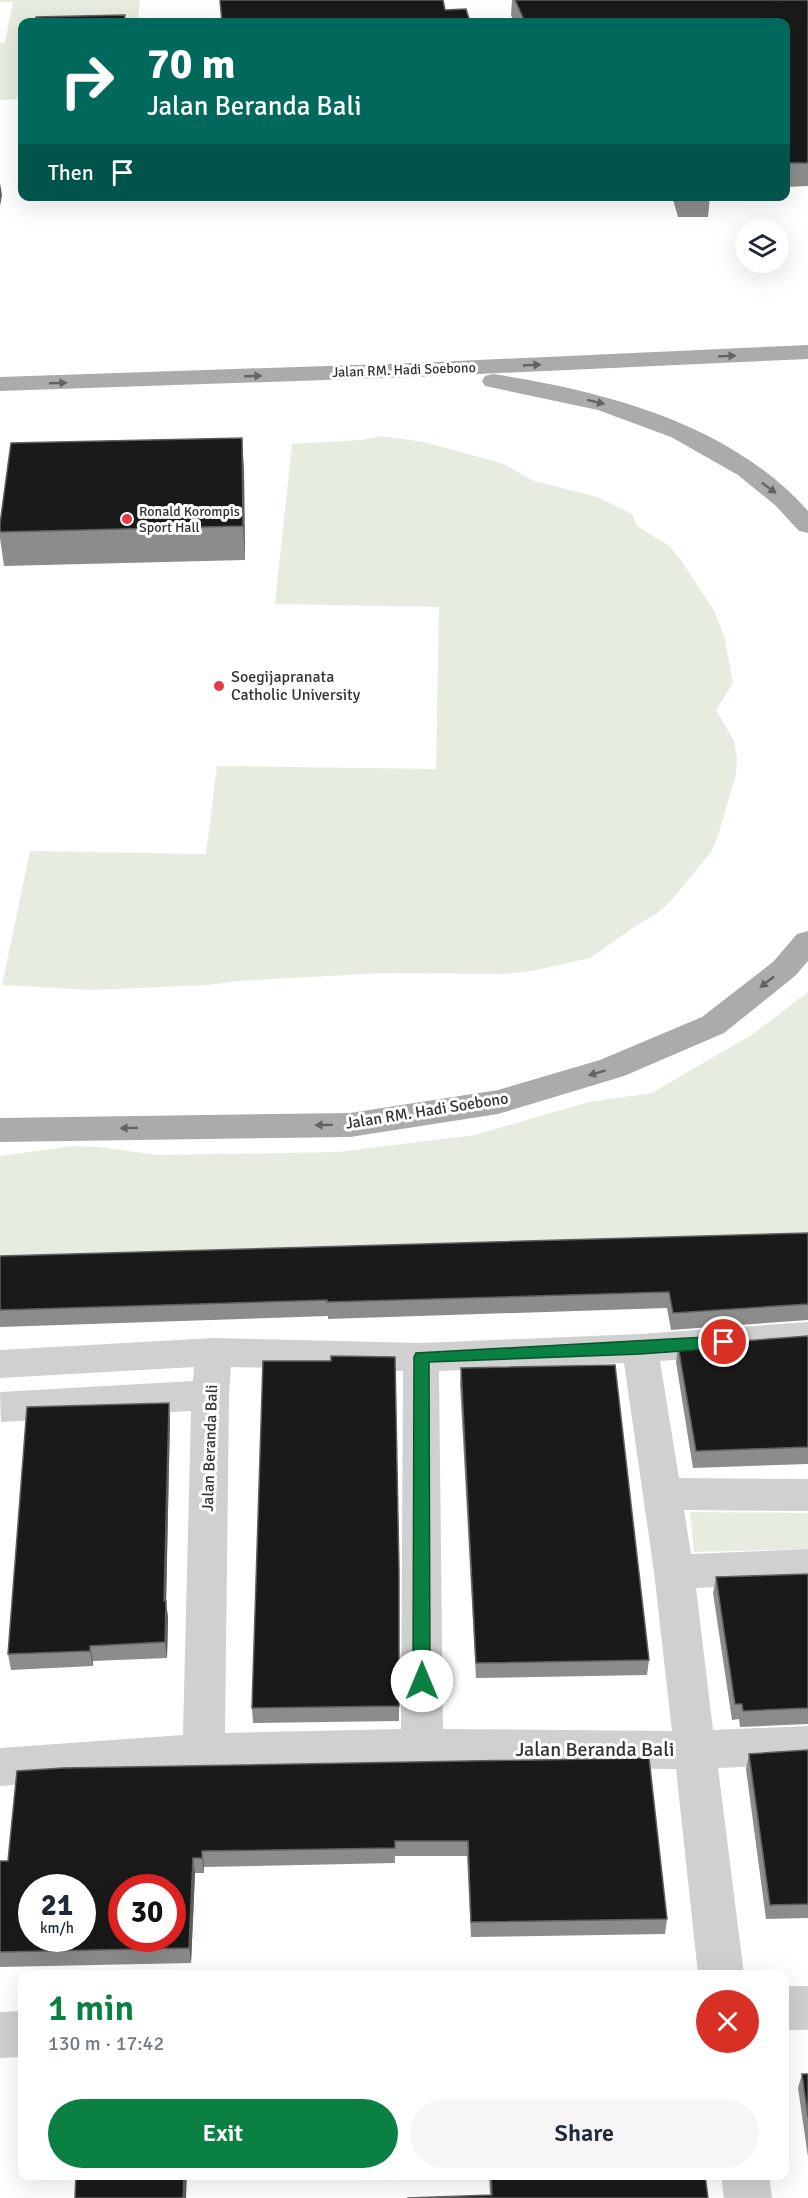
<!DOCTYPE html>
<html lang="en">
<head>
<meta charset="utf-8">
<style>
	:root { --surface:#fff; --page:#f6f6f7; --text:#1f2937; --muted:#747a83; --accent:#0b8043 }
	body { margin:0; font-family:Signika,sans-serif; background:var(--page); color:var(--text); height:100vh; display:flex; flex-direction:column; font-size:22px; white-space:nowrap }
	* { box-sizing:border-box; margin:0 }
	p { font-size:20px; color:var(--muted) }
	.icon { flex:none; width:33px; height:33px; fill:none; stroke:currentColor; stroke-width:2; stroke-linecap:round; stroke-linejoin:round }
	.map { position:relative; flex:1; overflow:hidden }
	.drawer { position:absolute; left:18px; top:1970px; width:771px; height:210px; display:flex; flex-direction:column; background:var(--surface); border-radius:12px; box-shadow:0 6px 24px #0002 }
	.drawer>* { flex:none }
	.banner { position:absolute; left:18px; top:18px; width:772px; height:183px; border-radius:12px; box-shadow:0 6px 24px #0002; background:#00695c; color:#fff; overflow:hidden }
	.controls { position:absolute; left:735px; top:219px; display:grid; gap:12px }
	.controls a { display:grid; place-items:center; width:54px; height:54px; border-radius:50%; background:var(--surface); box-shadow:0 6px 24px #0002; font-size:30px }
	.speed { position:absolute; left:18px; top:1874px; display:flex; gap:12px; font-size:30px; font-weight:700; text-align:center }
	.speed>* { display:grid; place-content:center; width:78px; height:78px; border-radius:50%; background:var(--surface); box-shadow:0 6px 24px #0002; line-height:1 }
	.speed small { font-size:15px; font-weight:400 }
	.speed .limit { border:9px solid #d22; background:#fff; color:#111 }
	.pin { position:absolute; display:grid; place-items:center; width:51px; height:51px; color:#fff; margin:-26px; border:3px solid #fff; border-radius:50%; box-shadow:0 2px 6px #0007 }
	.me { position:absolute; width:66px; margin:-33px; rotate:0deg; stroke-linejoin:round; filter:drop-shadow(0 0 4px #0008) }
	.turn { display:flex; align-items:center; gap:21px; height:126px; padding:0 30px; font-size:27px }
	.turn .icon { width:78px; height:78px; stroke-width:2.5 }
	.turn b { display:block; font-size:42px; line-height:51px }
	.then { display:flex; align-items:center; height:57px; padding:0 30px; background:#0003; gap:12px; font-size:22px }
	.round { display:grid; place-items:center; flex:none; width:63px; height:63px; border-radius:32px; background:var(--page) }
	.summary { display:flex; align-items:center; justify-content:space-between; height:102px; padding:0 30px }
	h1 { font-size:36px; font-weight:600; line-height:45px; color:var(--accent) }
	.button { display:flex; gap:12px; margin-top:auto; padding:12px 30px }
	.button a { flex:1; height:69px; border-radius:36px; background:var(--accent); color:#fff; font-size:24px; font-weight:600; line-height:69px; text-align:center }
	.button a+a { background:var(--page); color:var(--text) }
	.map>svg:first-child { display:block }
	.green { fill:#e6ecdf }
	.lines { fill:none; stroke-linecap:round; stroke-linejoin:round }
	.minor { fill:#d0d0d0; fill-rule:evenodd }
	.major { fill:#ababab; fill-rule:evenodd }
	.wall { fill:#8c8c8c }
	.shaded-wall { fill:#5f5f5f }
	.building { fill:#1a1a1a; stroke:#5f5f5f; stroke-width:1.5; fill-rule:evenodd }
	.oneway { fill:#636363 }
	.route { fill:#0b8043; stroke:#07532c; stroke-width:1.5 }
	.poi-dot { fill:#e63946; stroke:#fff; stroke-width:2 }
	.labels { text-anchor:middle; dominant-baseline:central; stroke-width:6; stroke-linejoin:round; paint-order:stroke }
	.far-street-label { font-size:14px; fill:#333; stroke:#fff }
	.far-poi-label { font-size:14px; fill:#333; stroke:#fff; text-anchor:start }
	.poi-label { font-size:16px; fill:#333; stroke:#fff; text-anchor:start }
	.street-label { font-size:16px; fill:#333; stroke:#fff }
	.near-street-label { font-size:20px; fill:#333; stroke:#fff }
</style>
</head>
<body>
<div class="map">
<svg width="808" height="2198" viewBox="0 0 808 2198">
	<rect width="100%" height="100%" fill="#fff"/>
	<g class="green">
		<polygon points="0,0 140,0 138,22 22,22 22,66 17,99 0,100 0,43 5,43 13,2 0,2"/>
		<polygon points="381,436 424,442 504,464 534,481 597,497 632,514 637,526 669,546 680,559 715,612 725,640 733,683 716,710 734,741 737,757 736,774 718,836 711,852 671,901 656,914 634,927 590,958 532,971 504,974 385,973 237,981 208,985 92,990 2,985 30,851 206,854 217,766 436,769 439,607 275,604 292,444 362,440"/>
		<polygon points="808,992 808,1244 0,1266 0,1156 73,1146 98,1147 158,1155 337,1152 475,1135 589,1102 652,1093 753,1034"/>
		<polygon points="690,1512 808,1513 808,1549 694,1552"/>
	</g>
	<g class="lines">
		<g class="minor">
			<path d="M 808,1322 L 808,1350 L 660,1361 L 679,1478 L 808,1479 L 808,1511 L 684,1510 L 691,1554 L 808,1549 L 808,1583 L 696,1588 L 713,1730 L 808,1726 L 808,1764 L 718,1768 L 744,1974 L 698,1974 L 676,1769 L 422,1767 L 204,1772 L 0,1786 L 0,1748 L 183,1735 L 191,1411 L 1,1422 L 0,1392 L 193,1381 L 194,1367 L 0,1378 L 0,1350 L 214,1338 L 421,1343 L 640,1334 ZM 624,1363 L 654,1572 L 672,1731 L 443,1729 L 439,1371 ZM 231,1367 L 403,1371 L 401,1729 L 225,1733 L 229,1395 Z"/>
			<rect x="784" y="1986" width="24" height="44"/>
			<polygon points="22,2011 22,2057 0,2058 0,2012"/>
			<polygon points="721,2175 769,2175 772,2198 724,2198"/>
		</g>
		<g class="major">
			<polygon points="808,345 808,359 414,377 0,391 0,377 414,363"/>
			<path d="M 493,374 C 604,391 730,423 808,511 L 808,533 L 799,531 L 776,506 L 738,475 L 671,437 L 598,410 L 485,386 L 482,381 L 485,376 Z"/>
			<polygon points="808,931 808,961 795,976 724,1033 624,1076 498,1114 350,1137 0,1142 0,1118 350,1113 498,1090 600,1060 702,1017 773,962 797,934"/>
		</g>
	</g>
	<g class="wall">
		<polygon points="512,0 808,0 808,186 786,187 786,22 514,22 511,15"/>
		<polygon points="672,196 710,196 708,217 678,217"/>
		<polygon points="242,438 244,472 245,560 4,566 0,538 0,532"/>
		<polygon points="808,1233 808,1320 671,1330 667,1308 328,1319 328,1316 0,1327 0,1256"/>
		<polygon points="808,1336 808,1464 693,1468 676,1362 678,1346"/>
		<polygon points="461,1368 649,1660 647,1675 476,1678 460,1384"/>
		<polygon points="170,1419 166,1604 168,1617 167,1658 93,1661 93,1666 11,1670 8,1654"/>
		<polygon points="808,1574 808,1724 740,1727 739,1719 732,1720 713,1593 716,1577"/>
		<polygon points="399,1587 399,1721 253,1723 252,1708"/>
		<polygon points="808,1750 808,1918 766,1919 746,1769 749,1754"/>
		<polygon points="649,1758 667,1919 665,1934 471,1937 467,1856 395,1856 395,1863 204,1867 204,1873 195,1873 191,1963 0,1967 0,1861 8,1861"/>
		<polygon points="802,2074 808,2074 808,2157 798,2088"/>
		<polygon points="489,2175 705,2175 490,2195"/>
	</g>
	<g class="shaded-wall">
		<polygon points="0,183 2,195 0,206"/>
		<polygon points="242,438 244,472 245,560 243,526"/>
		<polygon points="169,1403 170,1419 166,1604 168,1617 167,1658 165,1642 164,1601"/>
		<polygon points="90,1646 93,1661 93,1666 90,1651"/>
		<polygon points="202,1851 204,1867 204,1873 202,1858"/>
		<polygon points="193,1858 195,1873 191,1963 189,1948"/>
		<polygon points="184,2175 187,2175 186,2198 183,2198"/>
	</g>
	<g class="building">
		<polygon points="220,0 443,0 445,10 466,9 470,22 222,22"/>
		<polygon points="515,0 808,0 808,163 786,163 786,22 613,22 611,19 547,20 547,22 525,22"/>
		<polygon points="125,15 124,22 35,22 36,17"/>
		<polygon points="242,438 243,526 0,532 0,524 11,443"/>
		<polygon points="808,1233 808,1304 673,1313 669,1292 327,1302 327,1300 0,1310 0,1256"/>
		<polygon points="808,1336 808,1447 696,1451 678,1346"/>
		<polygon points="331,1356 395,1357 399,1572 399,1706 252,1708 263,1361 331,1361"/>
		<polygon points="615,1365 649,1660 476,1663 461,1368"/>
		<polygon points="169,1403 164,1601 166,1601 165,1642 90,1646 90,1651 8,1654 27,1407"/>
		<polygon points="808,1574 808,1708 743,1711 742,1704 735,1704 716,1577"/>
		<polygon points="808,1750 808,1904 770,1905 749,1754"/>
		<path d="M 649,1758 L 667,1919 L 471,1922 L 468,1841 L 395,1841 L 395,1848 L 202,1851 L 202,1858 L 193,1858 L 189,1948 L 0,1952 L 0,1861 L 8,1861 L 17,1771 L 63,1768 ZM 32,1887 L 82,1887 L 82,1938 L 32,1938 ZM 122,1887 L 172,1887 L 172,1938 L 122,1938 Z"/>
		<polygon points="802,2074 808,2074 808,2117"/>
		<polygon points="76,2175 184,2175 183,2198 75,2198"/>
		<polygon points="491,2175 705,2175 708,2198 407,2198 492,2195"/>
	</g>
	<defs><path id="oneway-solid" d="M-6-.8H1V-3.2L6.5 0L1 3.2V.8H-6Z" transform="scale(1.5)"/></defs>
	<g class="oneway">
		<use href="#oneway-solid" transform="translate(727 356) rotate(-3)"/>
		<use href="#oneway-solid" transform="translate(532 365) rotate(-3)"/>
		<use href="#oneway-solid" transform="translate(253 376) rotate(-2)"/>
		<use href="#oneway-solid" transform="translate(58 383) rotate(-2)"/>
		<use href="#oneway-solid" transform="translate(596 402) rotate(14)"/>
		<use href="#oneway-solid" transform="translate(769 488) rotate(37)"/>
		<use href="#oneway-solid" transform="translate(767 982) rotate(142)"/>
		<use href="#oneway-solid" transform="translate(597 1073) rotate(163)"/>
		<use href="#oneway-solid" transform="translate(324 1125) rotate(179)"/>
		<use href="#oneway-solid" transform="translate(129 1128) rotate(179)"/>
	</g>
	<polygon class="route" points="724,1336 729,1338 732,1342 729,1346 724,1348 640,1354 429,1362 430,1681 428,1686 422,1688 416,1686 413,1681 414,1357 416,1353"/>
	<g class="poi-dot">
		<circle cx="127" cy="519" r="6"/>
		<circle cx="219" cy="686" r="6"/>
	</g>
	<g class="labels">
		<g class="far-street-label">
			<text transform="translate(404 370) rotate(-2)">Jalan RM. Hadi Soebono</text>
		</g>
		<g class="far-poi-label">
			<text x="139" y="511">Ronald Korompis<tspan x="139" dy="16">Sport Hall</tspan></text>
		</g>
		<g class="poi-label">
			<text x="231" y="677">Soegijapranata<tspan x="231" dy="18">Catholic University</tspan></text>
		</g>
		<g class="street-label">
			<text transform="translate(427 1111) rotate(-9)">Jalan RM. Hadi Soebono</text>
			<text transform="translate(210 1448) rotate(-88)">Jalan Beranda Bali</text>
		</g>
		<g class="near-street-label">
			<text x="595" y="1749">Jalan Beranda Bali</text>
		</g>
	</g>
</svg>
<div class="controls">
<a><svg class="icon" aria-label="layers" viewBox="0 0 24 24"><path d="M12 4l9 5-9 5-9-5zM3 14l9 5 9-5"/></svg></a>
</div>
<div class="speed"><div>21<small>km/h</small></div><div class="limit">30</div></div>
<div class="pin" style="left:724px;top:1342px;background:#d93025"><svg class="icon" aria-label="arrive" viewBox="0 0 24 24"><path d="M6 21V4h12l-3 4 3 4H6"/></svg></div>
<svg class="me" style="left:422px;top:1681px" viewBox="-20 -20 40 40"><circle r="19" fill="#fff"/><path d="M0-13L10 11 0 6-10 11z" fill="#0b8043"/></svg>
<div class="banner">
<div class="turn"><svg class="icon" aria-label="right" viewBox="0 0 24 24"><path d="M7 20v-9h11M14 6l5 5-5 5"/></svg><div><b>70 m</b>Jalan Beranda Bali</div></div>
<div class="then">Then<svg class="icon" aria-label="arrive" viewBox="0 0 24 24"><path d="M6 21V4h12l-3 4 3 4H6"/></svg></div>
</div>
<section class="drawer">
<div class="summary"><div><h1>1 min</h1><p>130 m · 17:42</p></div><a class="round" style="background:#d93025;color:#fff"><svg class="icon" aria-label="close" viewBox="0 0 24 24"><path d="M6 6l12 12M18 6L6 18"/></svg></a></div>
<div class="button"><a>Exit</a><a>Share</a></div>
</section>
</div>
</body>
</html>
